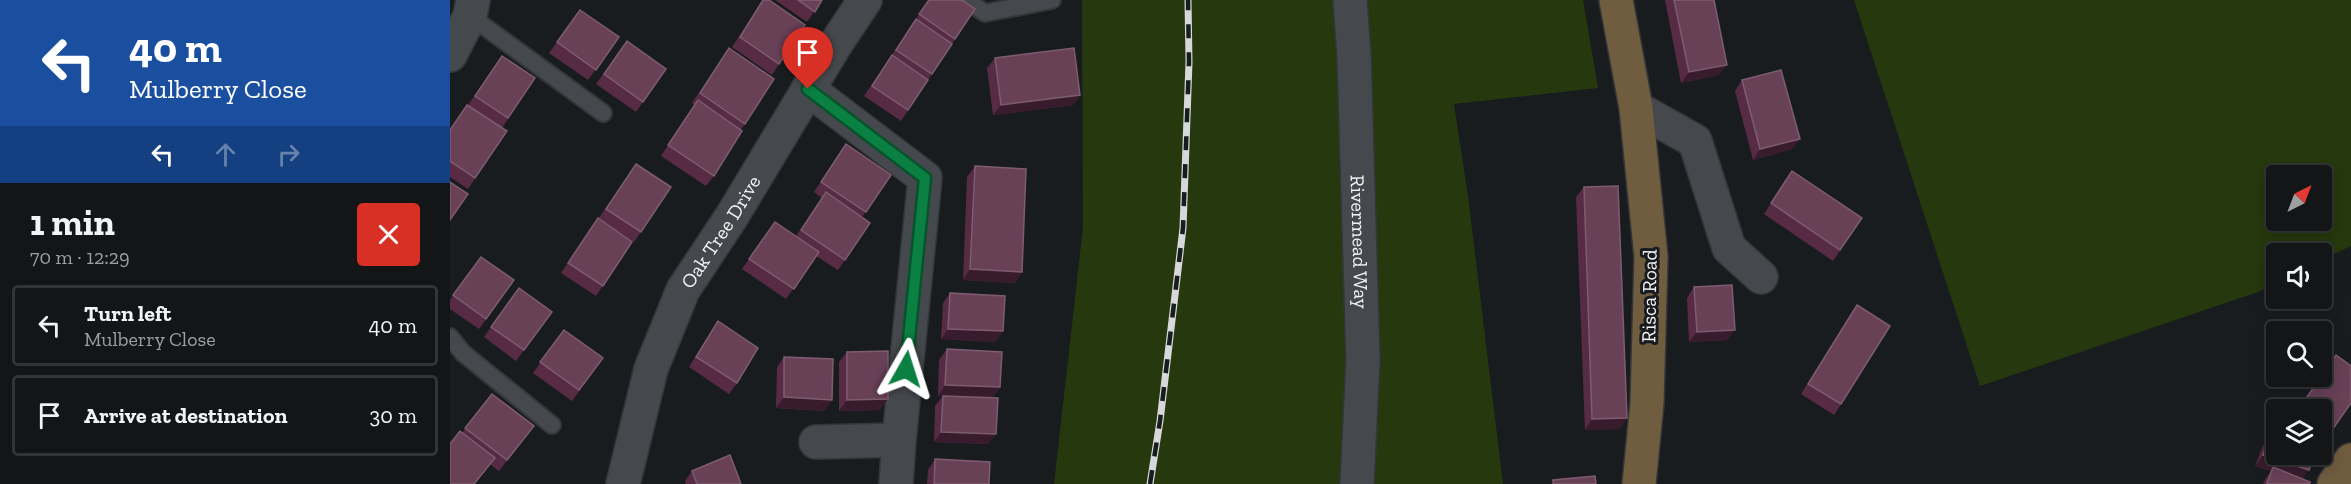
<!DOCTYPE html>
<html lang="en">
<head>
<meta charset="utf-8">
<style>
	:root { --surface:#131517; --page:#1c1e20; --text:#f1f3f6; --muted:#9d9fa1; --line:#323436 }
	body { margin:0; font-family:"Zilla Slab",serif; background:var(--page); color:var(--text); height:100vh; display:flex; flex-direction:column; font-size:22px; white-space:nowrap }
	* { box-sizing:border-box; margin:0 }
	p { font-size:20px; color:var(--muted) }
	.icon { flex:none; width:33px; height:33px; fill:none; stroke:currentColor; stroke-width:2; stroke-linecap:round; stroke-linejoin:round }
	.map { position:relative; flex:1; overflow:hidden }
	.side { display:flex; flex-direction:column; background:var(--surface); width:450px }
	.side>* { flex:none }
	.banner { background:#1a4fa0; color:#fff; overflow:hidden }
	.needle { width:39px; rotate:42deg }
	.buttons { position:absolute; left:1816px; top:165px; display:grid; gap:12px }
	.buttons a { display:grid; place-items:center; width:66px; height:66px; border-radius:6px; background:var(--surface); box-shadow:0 3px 15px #0003,0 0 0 2px var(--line); font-size:30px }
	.pin { position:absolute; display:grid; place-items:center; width:51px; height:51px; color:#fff; margin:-62px -26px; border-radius:50% 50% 50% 0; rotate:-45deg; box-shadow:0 0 6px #0007 }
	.pin .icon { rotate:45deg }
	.me { position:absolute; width:66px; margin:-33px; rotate:6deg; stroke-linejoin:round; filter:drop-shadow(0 0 4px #0008) }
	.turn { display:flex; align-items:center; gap:21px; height:126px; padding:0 30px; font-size:27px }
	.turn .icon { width:78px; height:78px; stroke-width:2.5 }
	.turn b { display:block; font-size:42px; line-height:51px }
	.lanes { display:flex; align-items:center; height:57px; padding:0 30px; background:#0003; justify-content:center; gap:30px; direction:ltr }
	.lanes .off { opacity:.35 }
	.round { display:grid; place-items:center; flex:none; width:63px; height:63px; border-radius:6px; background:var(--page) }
	.overview { display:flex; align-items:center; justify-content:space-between; height:102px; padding:0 30px }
	h1 { font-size:36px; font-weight:700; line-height:45px }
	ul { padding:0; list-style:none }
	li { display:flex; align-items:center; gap:18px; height:81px; margin:0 12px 9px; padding:0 18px; border:3px solid var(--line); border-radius:6px }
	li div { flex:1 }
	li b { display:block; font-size:22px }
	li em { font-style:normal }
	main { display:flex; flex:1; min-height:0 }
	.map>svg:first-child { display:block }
	.green { fill:#26380d; fill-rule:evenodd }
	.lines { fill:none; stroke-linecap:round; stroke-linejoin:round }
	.lane-casing { stroke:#343638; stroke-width:20 }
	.street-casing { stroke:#343638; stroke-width:36 }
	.secondary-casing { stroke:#343638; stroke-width:36 }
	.lane { stroke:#45484c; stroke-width:16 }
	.street { stroke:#45484c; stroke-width:33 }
	.secondary { stroke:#705c3f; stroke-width:33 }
	.rail-casing { stroke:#d6d8db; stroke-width:7 }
	.rail { stroke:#191c1f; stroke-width:4.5; stroke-dasharray:14; stroke-linecap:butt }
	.wall { fill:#582b44 }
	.shaded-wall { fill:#381c2d }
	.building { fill:#684157; stroke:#7e5c70; stroke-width:1.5 }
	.route-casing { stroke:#07532c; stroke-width:15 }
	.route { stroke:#0b8043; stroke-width:10 }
	.labels { text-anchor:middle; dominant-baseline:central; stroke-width:6; stroke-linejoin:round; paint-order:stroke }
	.street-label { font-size:20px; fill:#f1f3f5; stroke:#191c1f }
</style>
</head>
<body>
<main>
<section class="side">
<div class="banner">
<div class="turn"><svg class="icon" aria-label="left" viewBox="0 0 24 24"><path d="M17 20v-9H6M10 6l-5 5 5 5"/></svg><div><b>40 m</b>Mulberry Close</div></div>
<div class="lanes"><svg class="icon" aria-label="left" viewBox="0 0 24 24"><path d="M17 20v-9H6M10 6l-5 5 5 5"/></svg><svg class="icon off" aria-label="ahead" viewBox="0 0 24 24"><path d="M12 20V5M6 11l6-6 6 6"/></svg><svg class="icon off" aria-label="right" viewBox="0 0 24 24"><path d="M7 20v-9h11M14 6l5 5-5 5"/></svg></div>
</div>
<div class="overview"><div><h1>1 min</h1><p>70 m · 12:29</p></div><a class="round" style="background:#d93025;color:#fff"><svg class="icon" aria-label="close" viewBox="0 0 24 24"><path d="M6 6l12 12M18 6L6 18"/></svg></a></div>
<ul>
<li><svg class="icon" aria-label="left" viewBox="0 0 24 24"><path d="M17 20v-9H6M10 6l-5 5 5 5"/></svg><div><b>Turn left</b><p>Mulberry Close</p></div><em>40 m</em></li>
<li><svg class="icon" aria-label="arrive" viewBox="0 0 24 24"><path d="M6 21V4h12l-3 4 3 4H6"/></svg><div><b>Arrive at destination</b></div><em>30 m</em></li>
</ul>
</section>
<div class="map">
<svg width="1901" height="484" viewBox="0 0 1901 484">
	<rect width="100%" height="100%" fill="#191c1f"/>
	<g class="green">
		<polygon points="632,0 1133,0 1148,88 1004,104 1018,196 1053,484 604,484 633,227"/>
		<path d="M 1404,0 L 1901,0 L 1901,246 L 1872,260 L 1872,254 L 1827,254 L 1827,282 L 1808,292 L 1530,386 ZM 1827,176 L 1872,176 L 1872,220 L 1827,220 Z"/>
	</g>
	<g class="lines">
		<defs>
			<g id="lane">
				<polyline points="516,0 535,13 602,0"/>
				<polyline points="20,16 153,113"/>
				<polyline points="0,337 13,353 102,425"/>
			</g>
			<g id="street">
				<path id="s1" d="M 900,0 L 904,55 L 913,360 L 907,484"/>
				<polyline points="0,55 20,16 23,0"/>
				<polyline points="358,89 475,178 449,440 446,484"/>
				<polyline points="1186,108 1245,141 1279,248 1311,277"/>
				<polyline points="366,442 449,440"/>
				<path id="s2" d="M 173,484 L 201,369 L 233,290 L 282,216 L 385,45 L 415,0"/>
			</g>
			<g id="secondary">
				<polyline points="1166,0 1186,108 1201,257 1197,403 1189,484"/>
				<polyline points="1884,484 1901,460"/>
			</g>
		</defs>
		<use href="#lane" class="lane-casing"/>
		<use href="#street" class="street-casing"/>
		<use href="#secondary" class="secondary-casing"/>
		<use href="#lane" class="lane"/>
		<use href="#street" class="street"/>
		<use href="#secondary" class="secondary"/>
		<defs>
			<polyline id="rail" points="700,484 710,421 733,228 739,62 738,0"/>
		</defs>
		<use href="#rail" class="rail-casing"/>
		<use href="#rail" class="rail"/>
	</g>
	<g class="wall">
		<polygon points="313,0 329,64 322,75 282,47"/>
		<polygon points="325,0 372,0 357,22"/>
		<polygon points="479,0 525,9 451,121 414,96"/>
		<polygon points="1215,0 1264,0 1269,75 1231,83"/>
		<polygon points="130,10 169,37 138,80 99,53"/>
		<polygon points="177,41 216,69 186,112 146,84"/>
		<polygon points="279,48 324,79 291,130 264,176 256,186 211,156 244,105 242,103"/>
		<polygon points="52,56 85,78 52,128 57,131 18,189 0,177 0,130 18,105"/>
		<polygon points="545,58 630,95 623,105 543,115 537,68"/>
		<polygon points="1292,80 1342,149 1303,160 1285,91"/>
		<polygon points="396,144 441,175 412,217 420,223 388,270 366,256 336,299 292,269 325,222 346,236 372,198 364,192"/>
		<polygon points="186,164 221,187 184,242 180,240 182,242 146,296 111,273"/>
		<polygon points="525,166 565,283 513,280 517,177"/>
		<polygon points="1342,171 1412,218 1383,261 1314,214"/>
		<polygon points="1134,187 1170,429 1135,430 1126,197"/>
		<polygon points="31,257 64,280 29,329 0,309 0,300"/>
		<polygon points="1244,287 1278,340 1239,342 1237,298"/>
		<polygon points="69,288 102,312 66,361 34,337"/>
		<polygon points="500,293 553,331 545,342 491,339 493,303"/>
		<polygon points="1407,305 1391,404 1384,415 1351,394"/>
		<polygon points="268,321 287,383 279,394 239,367"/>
		<polygon points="114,330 153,358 122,401 83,373"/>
		<polygon points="497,349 550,387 542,398 538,444 484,442 485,406 493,396 488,396 489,360"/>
		<polygon points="397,352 430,410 389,411 389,362"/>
		<polygon points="334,357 375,411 326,408 327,367"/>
		<polygon points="42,394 84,426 49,471 40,464 12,433"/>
		<polygon points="1901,403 1872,443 1872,410"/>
		<polygon points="1825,425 1853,479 1860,484 1813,484 1816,478 1821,471 1805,466 1817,436"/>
		<polygon points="485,459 539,484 477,484 478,470"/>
		<polygon points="242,471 291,484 236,484 235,481"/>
	</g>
	<g class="shaded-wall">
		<polygon points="1277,65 1269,75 1231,83 1239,72"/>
		<polygon points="630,95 623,105 543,115 551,105"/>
		<polygon points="1350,139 1342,149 1303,160 1310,149"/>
		<polygon points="520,269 572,272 565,283 513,280"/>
		<polygon points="498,329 553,331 545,342 491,339"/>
		<polygon points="1285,330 1278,340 1239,342 1247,332"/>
		<polygon points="495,385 550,387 542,398 488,396"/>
		<polygon points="334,397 382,400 375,411 326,408"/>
		<polygon points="438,399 430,410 389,411 397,400"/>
		<polygon points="1177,418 1170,429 1135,430 1142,419"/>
		<polygon points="84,426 76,437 49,471 57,460"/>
		<polygon points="491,432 546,434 538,444 484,442"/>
		<polygon points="1813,455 1859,470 1851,481 1823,467 1821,471 1805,466"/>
	</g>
	<g class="building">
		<polygon points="313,0 319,0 355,25 329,64 290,37"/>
		<polygon points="348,0 372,0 365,12"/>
		<polygon points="479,0 512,0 525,9 505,39 469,14"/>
		<polygon points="1224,0 1264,0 1277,65 1239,72"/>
		<polygon points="130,10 169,37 146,70 107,42"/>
		<polygon points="466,19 502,44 482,74 446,50"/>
		<polygon points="177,41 216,69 193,102 154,74"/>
		<polygon points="279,48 324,79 295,124 250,93"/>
		<polygon points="624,48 630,95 551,105 545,58"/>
		<polygon points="442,55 478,80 458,110 422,86"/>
		<polygon points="52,56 85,78 58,118 25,96"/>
		<polygon points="1331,70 1350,139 1310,149 1292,80"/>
		<polygon points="248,100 292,131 264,176 218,145"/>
		<polygon points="17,105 57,131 25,178 0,161 0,130"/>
		<polygon points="396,144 441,175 416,212 371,182"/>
		<polygon points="186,164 221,187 191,232 156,209"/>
		<polygon points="525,166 576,169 572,272 520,269"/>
		<polygon points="1342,171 1412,218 1390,250 1321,203"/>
		<polygon points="0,182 18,194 0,220"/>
		<polygon points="1168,186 1177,418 1142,419 1134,187"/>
		<polygon points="376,192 420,223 395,260 351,230"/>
		<polygon points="148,218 182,242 153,286 118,263"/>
		<polygon points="325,222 369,252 344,289 299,259"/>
		<polygon points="31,257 64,280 36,319 3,295"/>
		<polygon points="1282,285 1285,330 1247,332 1244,287"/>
		<polygon points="69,288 102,312 74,350 41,327"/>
		<polygon points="500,293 555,296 553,331 498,329"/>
		<polygon points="1407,305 1440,326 1391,404 1358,384"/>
		<polygon points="268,321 308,348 287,383 246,357"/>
		<polygon points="114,330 153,358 129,390 90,362"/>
		<polygon points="497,349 552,352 550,387 495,385"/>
		<polygon points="438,351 438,399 397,400 397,352"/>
		<polygon points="1886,355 1901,366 1901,403 1880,433 1872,427 1872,410 1848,410"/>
		<polygon points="334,357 383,359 382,400 334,397"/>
		<polygon points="42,394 84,426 57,460 15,428"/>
		<polygon points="493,396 548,398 546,434 491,432"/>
		<polygon points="1825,425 1827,426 1827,454 1865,454 1859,470 1813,455"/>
		<polygon points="10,431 45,458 24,484 0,484 0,444"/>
		<polygon points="280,455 291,484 247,484 242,471"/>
		<polygon points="485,459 540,462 539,484 484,484"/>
		<polygon points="1823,467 1860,482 1860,484 1817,484"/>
		<polygon points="1145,476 1146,484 1103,484 1103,480"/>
	</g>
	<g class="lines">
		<defs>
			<polyline id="route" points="358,89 475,178 456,369"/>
		</defs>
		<use href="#route" class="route-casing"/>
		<use href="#route" class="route"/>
	</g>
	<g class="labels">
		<g class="street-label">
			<text stroke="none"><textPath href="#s2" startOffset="273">Oak Tree Drive</textPath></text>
			<text stroke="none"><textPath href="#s1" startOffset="242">Rivermead Way</textPath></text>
			<text transform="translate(1199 296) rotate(-89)">Risca Road</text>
		</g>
	</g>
</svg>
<div class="buttons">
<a><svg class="needle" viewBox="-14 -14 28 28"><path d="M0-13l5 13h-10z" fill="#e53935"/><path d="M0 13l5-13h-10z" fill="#9d9fa1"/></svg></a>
<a><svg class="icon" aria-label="sound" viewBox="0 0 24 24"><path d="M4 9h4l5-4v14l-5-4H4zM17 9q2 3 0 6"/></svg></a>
<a><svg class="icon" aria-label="search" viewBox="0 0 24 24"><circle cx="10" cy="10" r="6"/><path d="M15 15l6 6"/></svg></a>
<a><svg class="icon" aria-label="layers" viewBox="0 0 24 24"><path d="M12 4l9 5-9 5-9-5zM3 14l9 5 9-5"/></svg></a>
</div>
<div class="pin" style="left:358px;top:89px;background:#d93025"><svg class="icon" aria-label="arrive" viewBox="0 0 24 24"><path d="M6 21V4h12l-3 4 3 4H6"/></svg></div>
<svg class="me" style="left:456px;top:369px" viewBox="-20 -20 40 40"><path d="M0-17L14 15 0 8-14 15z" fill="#0b8043" stroke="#fff" stroke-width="4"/></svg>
</div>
</main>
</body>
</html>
